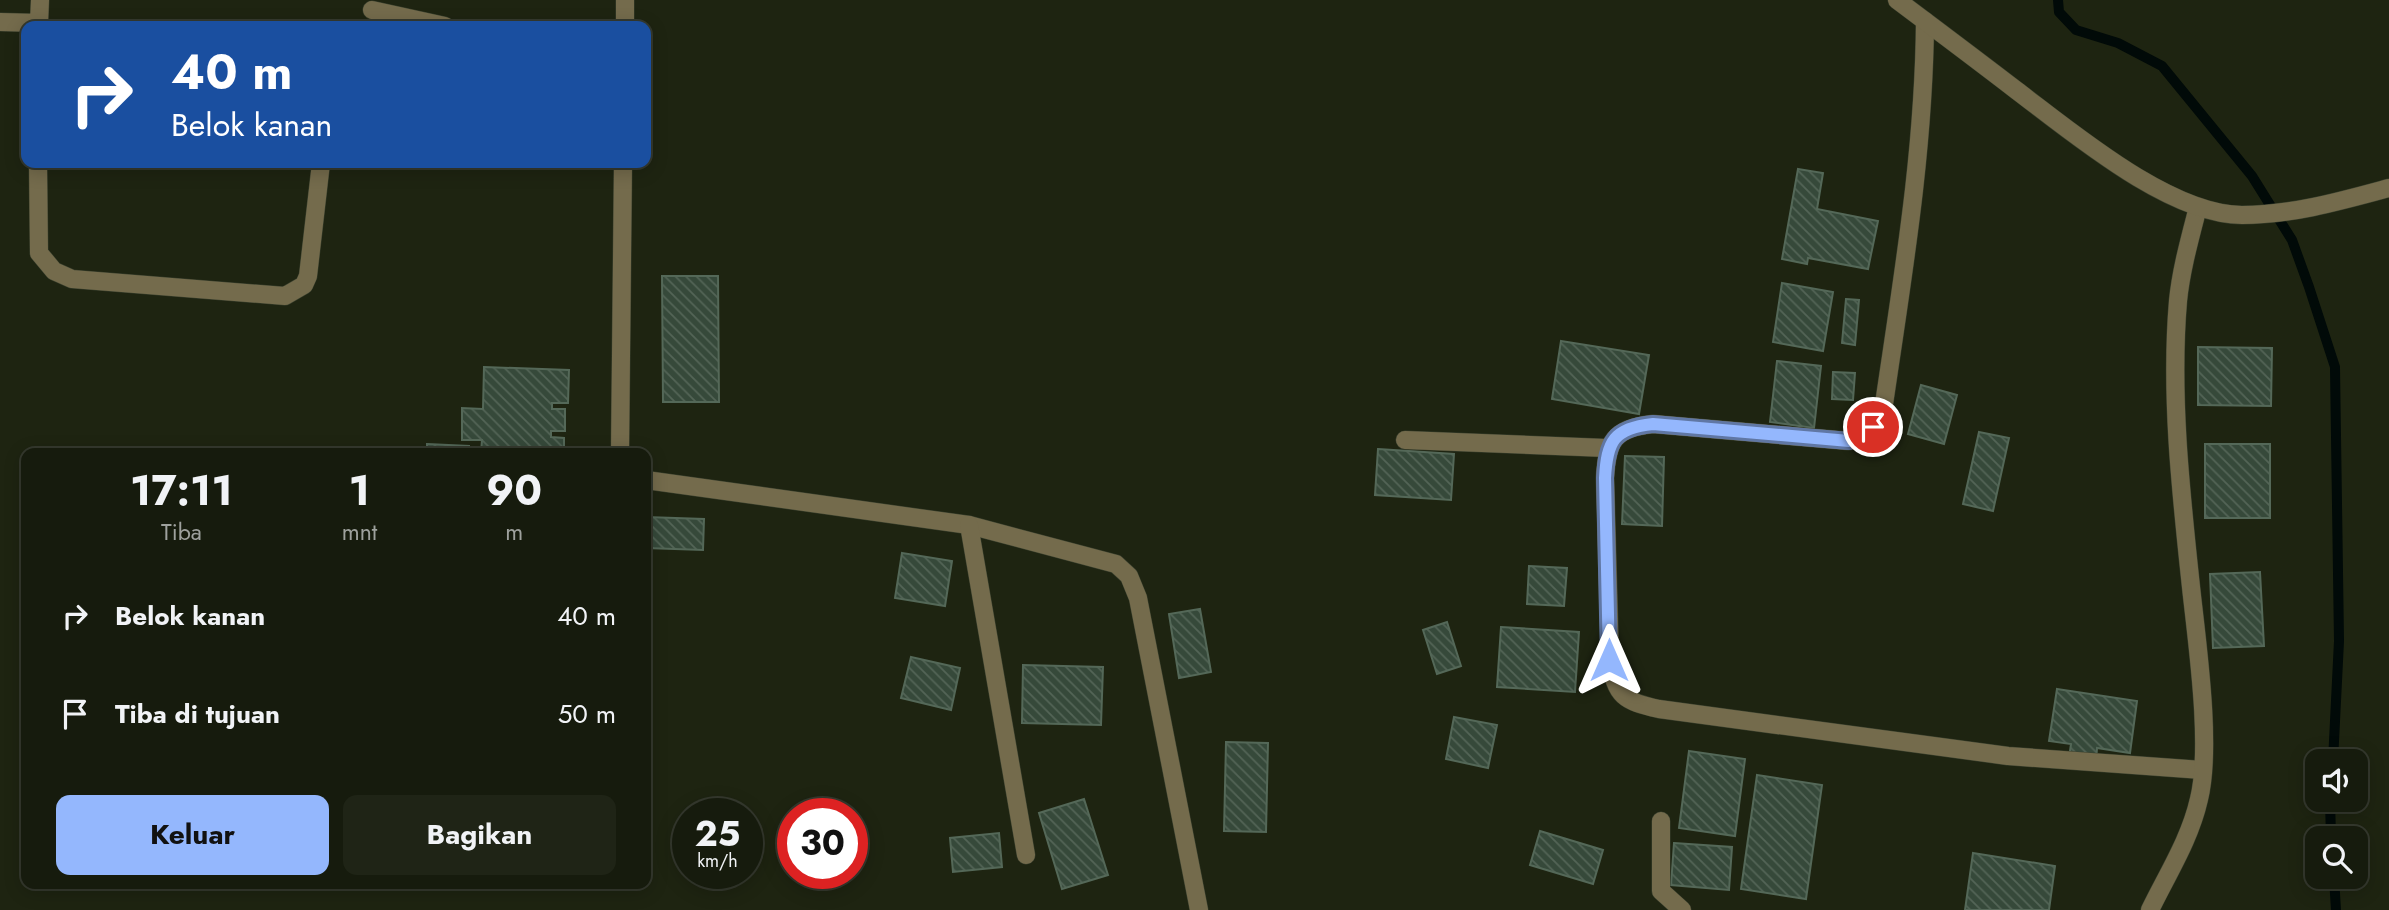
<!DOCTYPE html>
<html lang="id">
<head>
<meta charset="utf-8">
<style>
	:root { --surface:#161b0d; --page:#1f2416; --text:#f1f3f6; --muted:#9ea19d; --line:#35392e; --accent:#94b7fd }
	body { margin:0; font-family:Jost,sans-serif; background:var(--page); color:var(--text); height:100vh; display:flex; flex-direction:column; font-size:26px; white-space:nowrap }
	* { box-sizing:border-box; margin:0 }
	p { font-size:23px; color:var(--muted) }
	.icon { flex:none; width:38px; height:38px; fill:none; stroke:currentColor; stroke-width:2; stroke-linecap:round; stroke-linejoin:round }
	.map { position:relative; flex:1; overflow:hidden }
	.panel { position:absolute; left:21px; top:448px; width:630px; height:441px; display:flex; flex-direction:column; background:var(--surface); border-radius:14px; box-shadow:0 4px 18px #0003,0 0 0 2px var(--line) }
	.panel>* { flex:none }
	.hud { position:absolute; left:21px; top:21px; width:630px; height:147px; border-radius:14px; box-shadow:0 4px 18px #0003,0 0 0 2px var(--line); background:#1a4fa0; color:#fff; overflow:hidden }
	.buttons { position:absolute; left:2305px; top:749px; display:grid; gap:14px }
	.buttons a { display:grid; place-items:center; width:63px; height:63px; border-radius:14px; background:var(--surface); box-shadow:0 4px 18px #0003,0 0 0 2px var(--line); font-size:35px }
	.speed { position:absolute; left:672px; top:798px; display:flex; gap:14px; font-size:35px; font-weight:700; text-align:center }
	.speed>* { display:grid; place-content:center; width:91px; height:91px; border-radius:50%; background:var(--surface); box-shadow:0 4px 18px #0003,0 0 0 2px var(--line); line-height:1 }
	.speed small { font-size:18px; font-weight:400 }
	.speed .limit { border:10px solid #d22; background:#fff; color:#111 }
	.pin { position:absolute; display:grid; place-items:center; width:60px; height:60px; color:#fff; margin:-30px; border:4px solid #fff; border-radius:50%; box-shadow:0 2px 7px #0007 }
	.me { position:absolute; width:77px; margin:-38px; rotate:0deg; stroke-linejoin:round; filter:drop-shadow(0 0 5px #0008) }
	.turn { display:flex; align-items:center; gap:24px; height:147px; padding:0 35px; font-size:32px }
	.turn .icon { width:91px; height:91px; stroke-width:2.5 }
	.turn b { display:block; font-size:49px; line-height:60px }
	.eta { display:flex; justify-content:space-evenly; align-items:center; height:119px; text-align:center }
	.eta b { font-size:42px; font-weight:700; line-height:49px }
	.button { display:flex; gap:14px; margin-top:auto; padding:14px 35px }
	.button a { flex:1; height:80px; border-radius:14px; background:var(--accent); color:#111; font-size:28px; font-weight:700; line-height:80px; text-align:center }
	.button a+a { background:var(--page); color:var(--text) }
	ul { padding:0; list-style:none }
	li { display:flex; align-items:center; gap:21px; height:98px; padding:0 35px }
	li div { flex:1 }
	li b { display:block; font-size:26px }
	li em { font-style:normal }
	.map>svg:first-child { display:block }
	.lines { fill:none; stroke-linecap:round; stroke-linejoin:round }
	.stream { stroke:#010a08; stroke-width:10 }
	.building { fill:url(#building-back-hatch); stroke:#546858; stroke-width:2 }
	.minor-casing { stroke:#3b412f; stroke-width:19 }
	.tertiary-casing { stroke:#3b412f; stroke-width:19 }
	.minor { stroke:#746b4c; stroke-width:18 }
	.tertiary { stroke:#746b4c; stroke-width:18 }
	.route-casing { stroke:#6077a4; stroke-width:18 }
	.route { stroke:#94b7fd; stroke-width:12 }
</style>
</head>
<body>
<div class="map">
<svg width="2389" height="910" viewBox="0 0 2389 910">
	<defs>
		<pattern id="building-back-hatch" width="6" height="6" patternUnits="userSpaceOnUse" patternTransform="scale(1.75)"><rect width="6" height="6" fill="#36493a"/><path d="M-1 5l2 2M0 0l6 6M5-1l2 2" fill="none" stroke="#536456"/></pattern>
	</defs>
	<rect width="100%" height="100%" fill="#1e2411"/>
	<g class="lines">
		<g class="stream">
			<polyline points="2058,0 2059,12 2076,30 2118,43 2162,66 2252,176 2292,240 2309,287 2335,367 2339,641 2333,761"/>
			<polyline points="2330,800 2331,838"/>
			<polyline points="2334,877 2336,910"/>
		</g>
	</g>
	<g class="building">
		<polygon points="1798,169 1823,173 1817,209 1878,221 1868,269 1808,258 1807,264 1782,259"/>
		<polygon points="662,276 718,276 719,402 663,402"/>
		<polygon points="1782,283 1833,292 1823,351 1773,342"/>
		<polygon points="1846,299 1859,300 1855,345 1842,343"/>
		<polygon points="1561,341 1649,355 1639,414 1552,399"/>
		<polygon points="2198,347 2272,348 2271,406 2198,405"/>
		<polygon points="1777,361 1821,366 1814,428 1770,422"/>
		<polygon points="484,367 569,370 568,403 552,403 552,409 565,409 565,431 551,431 551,437 564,438 564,453 481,453 482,440 462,440 462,408 483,409"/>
		<polygon points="1833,372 1855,373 1853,400 1832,399"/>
		<polygon points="1921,385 1957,395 1944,444 1908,434"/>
		<polygon points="1979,432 2009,438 1993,511 1963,504"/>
		<polygon points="427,444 469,446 469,453 427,453"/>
		<rect x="2205" y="444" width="65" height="74"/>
		<polygon points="1378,449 1454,454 1451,500 1375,495"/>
		<polygon points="1625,456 1664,457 1662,526 1622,524"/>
		<polygon points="646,517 704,519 703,550 646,548"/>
		<polygon points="902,553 952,561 945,606 895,598"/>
		<polygon points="1529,566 1567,568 1564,606 1527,604"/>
		<polygon points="2260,572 2264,646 2213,648 2210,574"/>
		<polygon points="1200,609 1211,672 1179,678 1169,614"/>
		<polygon points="1447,622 1461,666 1437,674 1423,630"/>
		<polygon points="1501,627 1579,632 1575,692 1497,687"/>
		<polygon points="911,657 960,668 951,710 901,698"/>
		<polygon points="1023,665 1103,667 1101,725 1022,723"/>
		<polygon points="2057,689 2137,701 2130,753 2097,748 2096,762 2069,758 2071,744 2049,741"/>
		<polygon points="1454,717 1497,725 1488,768 1446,759"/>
		<polygon points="1226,742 1268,743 1266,832 1224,831"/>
		<polygon points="1689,751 1745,759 1735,836 1679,828"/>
		<polygon points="1757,775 1822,785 1806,899 1741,889"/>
		<polygon points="1084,799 1108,875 1062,889 1039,813"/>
		<polygon points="1540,831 1603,850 1593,884 1530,865"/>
		<polygon points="999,833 1002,867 953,872 950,838"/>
		<polygon points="1674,843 1732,847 1729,890 1671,885"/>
		<polygon points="1973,853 2055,866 2049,910 1965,910"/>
	</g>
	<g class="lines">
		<defs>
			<g id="minor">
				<polyline points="372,10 445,26"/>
				<path d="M 1925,21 C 1924,155 1902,280 1883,411 L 1873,427 L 1849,441 L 1653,424 C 1613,428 1607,442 1605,478 L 1610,660 C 1616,697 1624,701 1659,709 L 2008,756 L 2202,770"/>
				<polyline points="0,22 39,23 40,0"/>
				<polyline points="625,26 625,0"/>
				<polyline points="38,163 39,253 54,271 72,279 285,296 304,285 308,276 321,163"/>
				<polyline points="1405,440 1606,448"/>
				<polyline points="620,453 623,163"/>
				<polyline points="646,480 969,525 1116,564 1129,576 1138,598 1199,910"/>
				<polyline points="969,525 1026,855"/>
				<polyline points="1661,821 1661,891 1682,910"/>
				<path d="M 2150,910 C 2168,873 2190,839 2199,799 C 2212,746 2197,643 2191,587 C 2181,493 2170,395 2178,301 C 2181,270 2190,238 2198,207"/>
			</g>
			<path id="tertiary" d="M 1897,0 C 1937,30 1977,60 2016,90 C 2073,133 2170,215 2242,215 C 2292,215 2341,201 2389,188"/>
		</defs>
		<use href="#minor" class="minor-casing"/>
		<use href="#tertiary" class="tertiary-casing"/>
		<use href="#minor" class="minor"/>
		<use href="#tertiary" class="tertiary"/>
	</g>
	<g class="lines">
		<defs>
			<path id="route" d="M 1609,660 L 1605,478 C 1607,442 1613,428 1653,424 L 1849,441 L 1873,427"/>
		</defs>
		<use href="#route" class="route-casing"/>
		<use href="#route" class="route"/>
	</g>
</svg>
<div class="buttons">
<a><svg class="icon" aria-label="sound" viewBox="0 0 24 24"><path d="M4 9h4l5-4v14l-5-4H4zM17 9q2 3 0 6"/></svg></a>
<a><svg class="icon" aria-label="search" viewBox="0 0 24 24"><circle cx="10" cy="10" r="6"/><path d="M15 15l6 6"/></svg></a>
</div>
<div class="speed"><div>25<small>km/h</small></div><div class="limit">30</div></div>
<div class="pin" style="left:1873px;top:427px;background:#d93025"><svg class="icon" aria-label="arrive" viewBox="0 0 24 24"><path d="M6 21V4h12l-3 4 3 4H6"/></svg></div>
<svg class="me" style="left:1609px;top:660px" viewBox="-20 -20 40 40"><path d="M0-17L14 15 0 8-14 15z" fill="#94b7fd" stroke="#fff" stroke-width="4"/></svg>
<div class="hud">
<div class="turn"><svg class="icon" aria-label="right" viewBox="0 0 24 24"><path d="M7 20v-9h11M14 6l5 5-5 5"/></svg><div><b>40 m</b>Belok kanan</div></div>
</div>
<section class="panel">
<div class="eta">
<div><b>17:11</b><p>Tiba</p></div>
<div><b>1</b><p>mnt</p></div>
<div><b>90</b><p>m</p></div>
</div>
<ul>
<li><svg class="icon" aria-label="right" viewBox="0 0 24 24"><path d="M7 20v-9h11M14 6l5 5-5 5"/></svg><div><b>Belok kanan</b></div><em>40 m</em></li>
<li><svg class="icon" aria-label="arrive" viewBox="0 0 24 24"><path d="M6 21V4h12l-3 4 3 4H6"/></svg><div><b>Tiba di tujuan</b></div><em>50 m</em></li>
</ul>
<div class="button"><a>Keluar</a><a>Bagikan</a></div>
</section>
</div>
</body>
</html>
